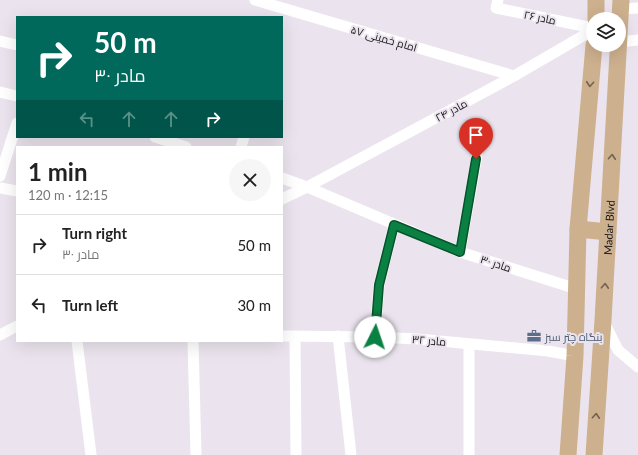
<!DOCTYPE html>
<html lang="en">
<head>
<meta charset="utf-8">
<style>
	:root { --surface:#fff; --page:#f6f6f6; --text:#222; --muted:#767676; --line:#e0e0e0 }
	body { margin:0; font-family:Lato,Cairo,sans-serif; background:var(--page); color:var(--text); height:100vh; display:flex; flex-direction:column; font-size:15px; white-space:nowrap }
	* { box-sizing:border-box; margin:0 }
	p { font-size:13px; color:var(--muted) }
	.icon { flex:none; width:22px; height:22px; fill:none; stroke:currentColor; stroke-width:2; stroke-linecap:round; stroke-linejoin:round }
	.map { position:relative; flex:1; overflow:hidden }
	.side { position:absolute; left:16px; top:146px; width:267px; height:196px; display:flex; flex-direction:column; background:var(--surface); border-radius:0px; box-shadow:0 4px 16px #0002 }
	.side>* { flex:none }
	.top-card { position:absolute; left:16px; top:16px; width:267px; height:122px; border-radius:0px; box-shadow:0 4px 16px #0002; background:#00695c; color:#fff; overflow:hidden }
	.fabs { position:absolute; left:586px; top:12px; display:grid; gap:8px }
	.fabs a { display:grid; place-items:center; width:40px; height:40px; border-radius:50%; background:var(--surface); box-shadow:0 4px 16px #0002; font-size:20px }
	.pin { position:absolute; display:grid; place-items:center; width:34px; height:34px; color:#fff; margin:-41px -17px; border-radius:50% 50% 50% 0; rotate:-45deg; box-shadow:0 0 4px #0007 }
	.pin .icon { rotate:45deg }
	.me { position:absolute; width:44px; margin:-22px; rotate:4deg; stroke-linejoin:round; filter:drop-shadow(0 0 3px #0008) }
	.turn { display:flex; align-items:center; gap:14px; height:84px; padding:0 12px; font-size:18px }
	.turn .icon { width:52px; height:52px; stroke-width:2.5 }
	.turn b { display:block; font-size:28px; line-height:34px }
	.lanes { display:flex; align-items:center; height:38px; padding:0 12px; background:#0003; justify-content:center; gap:20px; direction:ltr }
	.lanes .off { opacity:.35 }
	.round { display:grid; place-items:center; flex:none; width:42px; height:42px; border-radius:21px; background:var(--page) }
	.head { display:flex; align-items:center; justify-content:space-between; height:68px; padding:0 12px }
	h1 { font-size:24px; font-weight:700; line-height:30px }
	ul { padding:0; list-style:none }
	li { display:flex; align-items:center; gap:12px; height:60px; padding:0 12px; border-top:1px solid var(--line) }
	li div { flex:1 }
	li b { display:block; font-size:15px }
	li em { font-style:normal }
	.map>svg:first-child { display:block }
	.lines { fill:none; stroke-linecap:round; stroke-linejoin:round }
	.minor { stroke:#fff; stroke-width:11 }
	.primary { stroke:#cdb08e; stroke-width:17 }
	.oneway { stroke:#726252 }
	.route-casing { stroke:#07532c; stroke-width:10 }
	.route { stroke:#0b8043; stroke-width:7 }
	.labels { text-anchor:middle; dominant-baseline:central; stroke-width:4; stroke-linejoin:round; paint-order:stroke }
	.street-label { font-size:11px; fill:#161417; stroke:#ebe4ee }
	.service-label { font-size:11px; fill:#4e5e75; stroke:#ebe4ee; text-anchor:start }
</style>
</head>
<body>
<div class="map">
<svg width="638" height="455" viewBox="0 0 638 455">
	<rect width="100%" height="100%" fill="#ebe4ee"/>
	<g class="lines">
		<g class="minor">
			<polyline points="255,0 514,76"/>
			<polyline points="498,0 496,8 593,28"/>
			<polyline points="621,9 638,8"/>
			<polyline points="0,41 17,45"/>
			<polyline points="620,42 638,40"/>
			<polyline points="0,92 17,96"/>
			<polyline points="155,137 186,147"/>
			<polyline points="241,147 244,137"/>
			<polyline points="0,176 17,123"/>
			<polyline points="282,178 307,187 460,252 577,289"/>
			<polyline points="0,188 17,191"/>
			<polyline points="282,199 307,187 514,76 593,30"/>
			<polyline points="460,252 479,144"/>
			<polyline points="604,322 618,350 638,367"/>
			<polyline points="0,335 17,326"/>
			<polyline points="282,336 375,337 418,339 548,351 575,356"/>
			<polyline points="295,336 296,455"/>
			<polyline points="338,336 351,455"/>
			<polyline points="375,337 379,285 394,225"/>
			<polyline points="77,341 91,455"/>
			<polyline points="193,341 196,455"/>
			<polyline points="469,344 469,455"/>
		</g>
		<g class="primary">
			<polyline points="596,19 596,0"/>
			<polyline points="578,229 608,232"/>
			<polyline points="568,455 575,356 578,229 594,45"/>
			<path id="s1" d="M 594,455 L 603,320 L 621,0"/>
		</g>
	</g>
	<defs><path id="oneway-chevron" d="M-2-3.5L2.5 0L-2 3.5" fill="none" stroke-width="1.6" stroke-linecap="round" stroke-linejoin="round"/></defs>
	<g class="oneway">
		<use href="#oneway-chevron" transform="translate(590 84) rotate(95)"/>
		<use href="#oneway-chevron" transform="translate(612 157) rotate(-86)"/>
		<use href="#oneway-chevron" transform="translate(605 286) rotate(-87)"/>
		<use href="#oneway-chevron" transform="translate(596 416) rotate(-86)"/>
	</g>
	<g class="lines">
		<defs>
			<polyline id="route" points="375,337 379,285 394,225 460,252 476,159"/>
		</defs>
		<use href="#route" class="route-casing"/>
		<use href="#route" class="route"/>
	</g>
	<defs>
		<symbol id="office-bare" viewBox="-9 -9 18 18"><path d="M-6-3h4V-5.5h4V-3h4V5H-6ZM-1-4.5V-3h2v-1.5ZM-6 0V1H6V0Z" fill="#5c6f8a" stroke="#ebe4ee" stroke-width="2.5" paint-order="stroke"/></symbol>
	</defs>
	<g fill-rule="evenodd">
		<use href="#office-bare" x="524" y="326" width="20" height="20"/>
	</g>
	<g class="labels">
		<g class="street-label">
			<text transform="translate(540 17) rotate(11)">مادر ۲۶</text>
			<text transform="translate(384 38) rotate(16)">امام خمینی ۵۷</text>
			<text transform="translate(451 110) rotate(-28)">مادر ۲۴</text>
			<text stroke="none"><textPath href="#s1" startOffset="228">Madar Blvd</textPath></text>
			<text transform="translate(496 263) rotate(18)">مادر ۳۰</text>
			<text transform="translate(429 340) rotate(5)">مادر ۳۲</text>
		</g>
		<g class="service-label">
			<text x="545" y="336">بنگاه چتر سبز</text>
		</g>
	</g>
</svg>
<div class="fabs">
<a><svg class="icon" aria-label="layers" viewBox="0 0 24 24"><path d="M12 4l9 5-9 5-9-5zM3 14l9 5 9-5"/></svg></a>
</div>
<div class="pin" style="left:476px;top:159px;background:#d93025"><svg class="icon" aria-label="arrive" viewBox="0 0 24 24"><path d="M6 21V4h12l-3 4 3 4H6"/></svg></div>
<svg class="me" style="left:375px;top:337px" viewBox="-20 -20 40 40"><circle r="19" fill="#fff"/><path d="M0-13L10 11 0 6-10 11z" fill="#0b8043"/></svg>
<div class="top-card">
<div class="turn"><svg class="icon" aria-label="right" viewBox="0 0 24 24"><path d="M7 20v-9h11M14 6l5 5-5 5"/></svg><div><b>50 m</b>مادر ۳۰</div></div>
<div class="lanes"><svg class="icon off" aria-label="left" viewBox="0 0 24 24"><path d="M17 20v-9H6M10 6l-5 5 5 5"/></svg><svg class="icon off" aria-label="ahead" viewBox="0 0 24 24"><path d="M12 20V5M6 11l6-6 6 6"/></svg><svg class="icon off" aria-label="ahead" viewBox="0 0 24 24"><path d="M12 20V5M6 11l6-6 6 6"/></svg><svg class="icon" aria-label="right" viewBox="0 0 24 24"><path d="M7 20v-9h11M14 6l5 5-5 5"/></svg></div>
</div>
<section class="side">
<div class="head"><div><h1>1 min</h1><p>120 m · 12:15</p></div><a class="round"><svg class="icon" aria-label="close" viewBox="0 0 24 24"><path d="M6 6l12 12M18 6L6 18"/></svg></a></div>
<ul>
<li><svg class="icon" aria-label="right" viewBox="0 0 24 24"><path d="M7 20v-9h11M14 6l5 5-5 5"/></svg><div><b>Turn right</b><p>مادر ۳۰</p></div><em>50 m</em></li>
<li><svg class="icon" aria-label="left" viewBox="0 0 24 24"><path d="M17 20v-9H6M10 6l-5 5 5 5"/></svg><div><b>Turn left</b></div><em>30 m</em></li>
</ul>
</section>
</div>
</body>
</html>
